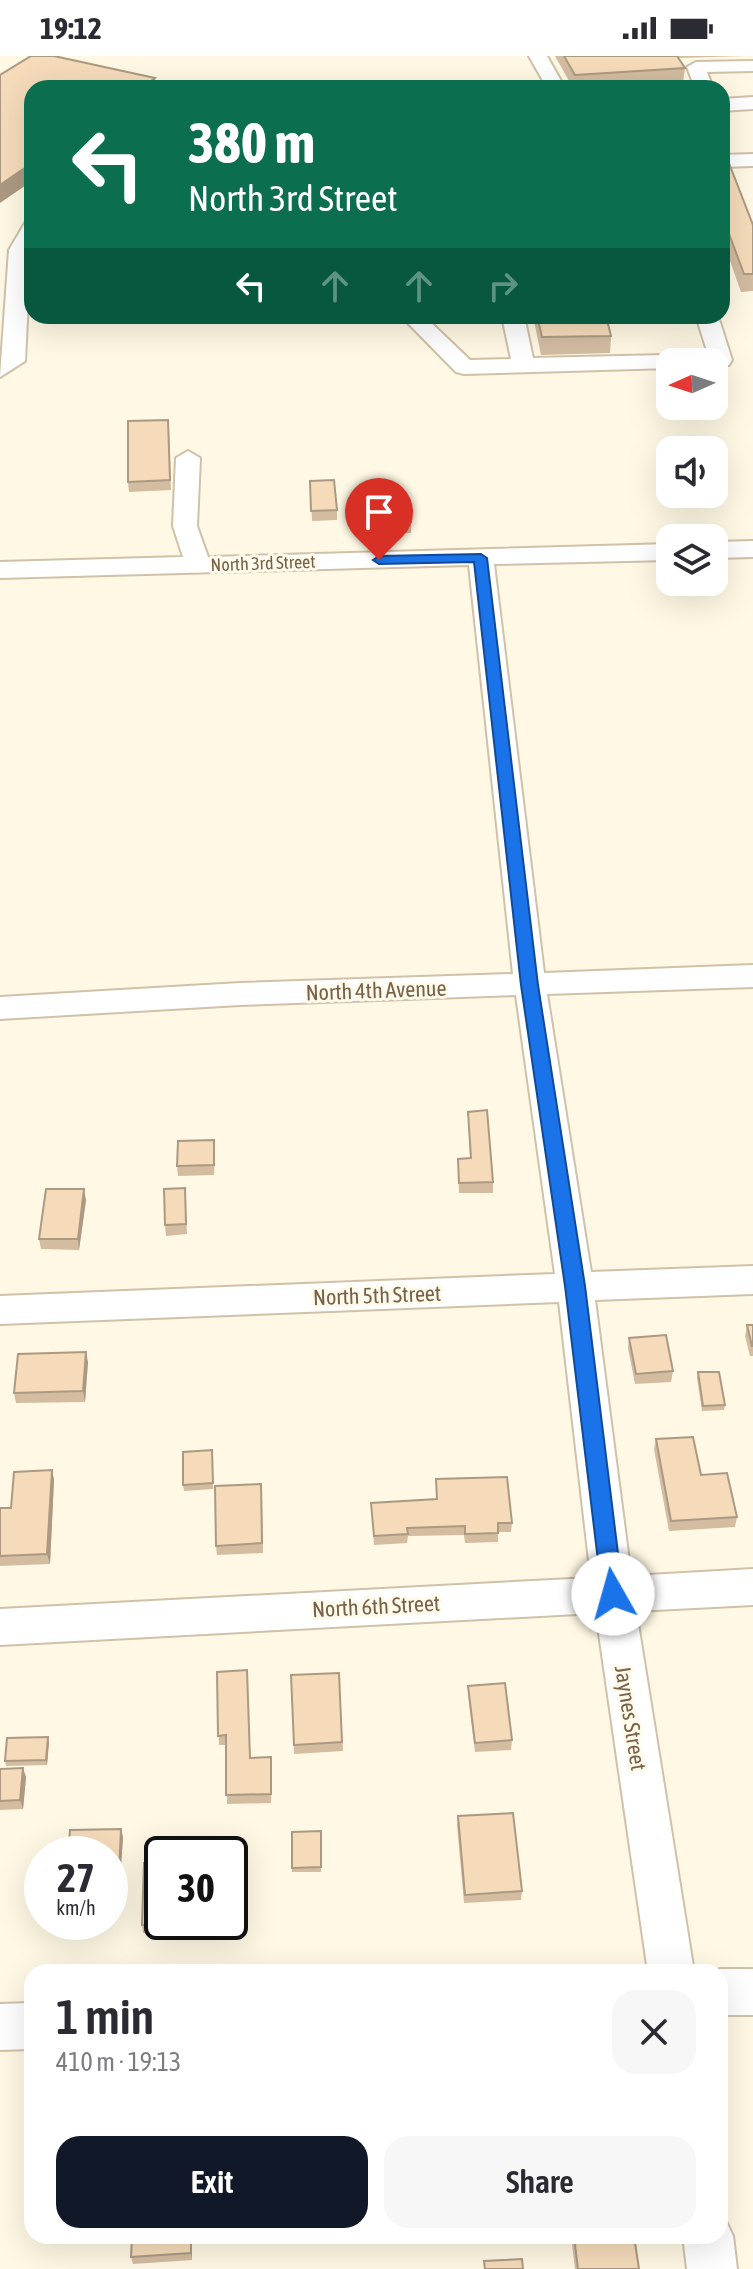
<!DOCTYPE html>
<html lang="en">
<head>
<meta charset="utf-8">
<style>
	:root { --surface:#fff; --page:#f7f7f7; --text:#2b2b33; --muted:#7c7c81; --accent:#111827 }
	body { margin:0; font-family:"Asap Condensed",sans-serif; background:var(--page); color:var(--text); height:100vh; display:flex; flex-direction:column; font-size:30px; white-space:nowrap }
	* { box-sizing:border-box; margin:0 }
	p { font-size:26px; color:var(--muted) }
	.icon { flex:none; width:44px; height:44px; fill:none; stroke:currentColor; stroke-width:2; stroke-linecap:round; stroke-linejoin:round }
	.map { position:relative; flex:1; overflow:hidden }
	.panel { position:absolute; left:24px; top:1908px; width:704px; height:280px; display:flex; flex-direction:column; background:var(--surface); border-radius:24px; box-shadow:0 8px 32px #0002 }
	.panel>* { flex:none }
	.guide { position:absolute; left:24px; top:24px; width:706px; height:244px; border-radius:24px; box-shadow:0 8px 32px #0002; background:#0b6e4f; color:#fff; overflow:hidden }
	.needle { width:52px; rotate:267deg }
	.buttons { position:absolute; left:656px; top:292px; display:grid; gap:16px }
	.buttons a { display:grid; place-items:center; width:72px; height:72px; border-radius:16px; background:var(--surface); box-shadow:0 8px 32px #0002; font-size:40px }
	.speed { position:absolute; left:24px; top:1780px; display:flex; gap:16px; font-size:40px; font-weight:700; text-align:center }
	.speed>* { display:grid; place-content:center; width:104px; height:104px; border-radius:50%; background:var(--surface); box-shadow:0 8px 32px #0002; line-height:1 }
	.speed small { font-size:20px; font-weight:400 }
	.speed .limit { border:4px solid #111; border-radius:12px; background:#fff; color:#111 }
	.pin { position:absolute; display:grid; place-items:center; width:68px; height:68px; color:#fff; margin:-82px -34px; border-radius:50% 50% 50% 0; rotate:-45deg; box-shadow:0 0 8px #0007 }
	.pin .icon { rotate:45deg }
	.me { position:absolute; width:88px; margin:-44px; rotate:353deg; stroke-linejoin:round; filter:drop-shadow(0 0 6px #0008) }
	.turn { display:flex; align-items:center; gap:28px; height:168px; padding:0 32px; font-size:36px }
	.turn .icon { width:104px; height:104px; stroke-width:2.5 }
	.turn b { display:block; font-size:56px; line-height:68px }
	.lanes { display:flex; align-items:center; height:76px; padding:0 32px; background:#0003; justify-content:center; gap:40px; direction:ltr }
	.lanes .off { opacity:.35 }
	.round { display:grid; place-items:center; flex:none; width:84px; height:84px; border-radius:24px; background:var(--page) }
	.headline { display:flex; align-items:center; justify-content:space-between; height:136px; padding:0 32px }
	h1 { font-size:48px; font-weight:600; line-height:60px }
	.primary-button { display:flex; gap:16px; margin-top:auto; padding:16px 32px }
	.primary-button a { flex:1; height:92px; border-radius:24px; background:var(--accent); color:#fff; font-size:32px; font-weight:600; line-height:92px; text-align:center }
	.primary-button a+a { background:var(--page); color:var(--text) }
	.status { display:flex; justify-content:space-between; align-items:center; height:56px; padding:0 40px; background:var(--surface); direction:ltr }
	.status svg { height:22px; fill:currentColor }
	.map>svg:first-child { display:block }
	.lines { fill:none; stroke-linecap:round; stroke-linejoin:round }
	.minor-casing { stroke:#d0c1a9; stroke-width:4 }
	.minor { fill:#fff; fill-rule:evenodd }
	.wall { fill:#d3bca0 }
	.shaded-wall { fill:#ac9982 }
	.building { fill:#f5dbba; stroke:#ac9982; stroke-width:2 }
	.route { fill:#1a73e8; stroke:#114b97; stroke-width:2 }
	.labels { text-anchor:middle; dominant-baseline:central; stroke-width:6; stroke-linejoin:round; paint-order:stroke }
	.far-street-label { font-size:18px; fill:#786147; stroke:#fffbec }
	.street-label { font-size:22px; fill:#786147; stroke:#fffbec }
</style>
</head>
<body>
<div class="status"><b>19:12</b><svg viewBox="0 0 49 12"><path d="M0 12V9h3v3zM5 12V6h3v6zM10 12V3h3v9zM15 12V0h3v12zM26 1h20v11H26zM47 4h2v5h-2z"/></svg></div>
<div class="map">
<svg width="753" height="2213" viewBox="0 0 753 2213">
	<rect width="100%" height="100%" fill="#fef8e4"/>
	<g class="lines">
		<defs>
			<g id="minor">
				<polygon points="529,0 547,0 565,32 547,32"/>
				<polygon points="753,5 753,15 707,16 713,32 695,32 687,11 696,6"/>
				<polygon points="753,41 753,53 722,55 722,43"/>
				<polygon points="753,98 753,110 722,111 722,99"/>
				<polygon points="32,165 25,305 0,321 9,194 25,167"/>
				<polygon points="401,260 424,260 470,304 511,303 502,260 524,260 533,302 708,298 696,260 718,260 732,304 729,309 714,311 714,306 670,306 670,312 464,318 456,316"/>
				<polygon points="188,395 200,402 197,470 208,501 670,488 670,504 494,508 544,917 753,909 753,931 547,938 591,1216 753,1210 753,1238 595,1244 631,1520 753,1513 753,1549 636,1555 694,1916 648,1916 596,1557 0,1589 0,1553 591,1522 559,1246 0,1268 0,1240 555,1218 516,939 240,949 0,963 0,941 240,927 513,918 469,509 0,522 0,506 183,501 173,470 176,402"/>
				<polygon points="753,485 753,501 714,502 714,486"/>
				<polygon points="720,1913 753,1913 753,1959 720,1959 720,1916 713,1916"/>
				<polygon points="32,1947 32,1993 0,1994 0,1948"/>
				<polygon points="720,2160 725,2163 733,2180 737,2213 687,2213 683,2180 720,2180"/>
			</g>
		</defs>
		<use href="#minor" class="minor-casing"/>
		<use href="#minor" class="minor"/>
	</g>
	<g class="wall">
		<polygon points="555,0 744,0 678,2 685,12 683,27 606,32 573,32"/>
		<polygon points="722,97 753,169 753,235 741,236 722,182"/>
		<polygon points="533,260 606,260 611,280 610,297 541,299"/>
		<polygon points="169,374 171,434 129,436 128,426"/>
		<polygon points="310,425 337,454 337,464 312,465"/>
		<polygon points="377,445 411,466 411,477 380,478"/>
		<polygon points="468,1056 493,1126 493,1137 459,1137 458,1103 470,1102"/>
		<polygon points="215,1095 214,1119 178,1120 177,1110"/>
		<polygon points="185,1132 187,1178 166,1180 165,1169"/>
		<polygon points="86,1144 79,1194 41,1193 39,1183"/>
		<polygon points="747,1269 753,1269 753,1300 750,1300 745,1280"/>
		<polygon points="629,1282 673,1315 671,1326 635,1328 628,1292"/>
		<polygon points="88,1306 85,1346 16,1347 14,1337"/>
		<polygon points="698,1316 725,1349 724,1354 702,1355 697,1322"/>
		<polygon points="656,1383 737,1461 735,1471 669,1475 654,1393"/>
		<polygon points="212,1394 213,1433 184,1435 183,1429"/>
		<polygon points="52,1414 54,1424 50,1508 0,1510 0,1452 11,1452"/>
		<polygon points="436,1423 512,1467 511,1476 498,1476 498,1486 465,1487 464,1479 408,1480 407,1487 374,1489 371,1447 436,1443"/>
		<polygon points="262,1438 263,1497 217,1499 216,1490"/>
		<polygon points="217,1616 251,1702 272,1710 271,1747 227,1748 226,1689 219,1689"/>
		<polygon points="339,1617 343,1695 294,1698 291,1619"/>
		<polygon points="468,1630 512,1684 511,1694 475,1696 468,1639"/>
		<polygon points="49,1686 47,1709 6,1710 5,1705"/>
		<polygon points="0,1713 26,1721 23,1753 0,1754"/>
		<polygon points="458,1760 522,1835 521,1844 464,1847 457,1769"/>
		<polygon points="321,1775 321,1816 292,1816 292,1776"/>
		<polygon points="123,1781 120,1824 110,1825 110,1798"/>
		<polygon points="162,1866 230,1866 230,1873 143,1877 142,1869"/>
		<polygon points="192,2180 192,2204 133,2208 131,2201"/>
		<polygon points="571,2180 634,2180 639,2213 575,2213"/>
	</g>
	<g class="shaded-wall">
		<polygon points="155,22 156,32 141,32"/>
		<polygon points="32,107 32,125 0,147 0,129"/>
		<polygon points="84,1133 86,1144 79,1194 78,1183"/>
		<polygon points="86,1296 88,1306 85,1346 83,1335"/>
		<polygon points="52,1414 54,1424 50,1508 47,1498"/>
		<polygon points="48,1681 49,1686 47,1709 46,1704"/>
		<polygon points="23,1712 26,1721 23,1753 20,1744"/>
		<polygon points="121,1773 123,1781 120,1824 119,1816"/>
		<polygon points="191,2180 192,2180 192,2204 191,2197"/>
	</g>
	<g class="building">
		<polygon points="31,0 54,0 155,22 141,32 32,32 32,107 0,129 0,19"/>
		<polygon points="564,0 677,0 685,12 575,19"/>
		<polygon points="722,97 725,97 753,169 753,218 744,218 722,159"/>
		<polygon points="537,260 606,260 611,280 542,281"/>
		<polygon points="168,364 170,424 128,426 128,365"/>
		<polygon points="334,424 337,454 311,455 310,425"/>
		<polygon points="408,444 411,466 380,468 377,445"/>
		<polygon points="487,1054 493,1126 459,1127 458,1103 471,1102 468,1056"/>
		<polygon points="214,1084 214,1109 177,1110 178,1085"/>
		<polygon points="185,1132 186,1168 165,1169 164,1133"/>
		<polygon points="46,1133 84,1133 78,1183 39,1183"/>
		<polygon points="747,1269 753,1269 753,1290 752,1290"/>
		<polygon points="666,1279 673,1315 636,1318 629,1282"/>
		<polygon points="86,1296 83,1335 14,1337 18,1298"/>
		<polygon points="698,1316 719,1316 725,1349 703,1350"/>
		<polygon points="693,1381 701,1419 727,1417 737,1461 671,1465 656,1383"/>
		<polygon points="212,1394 213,1427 183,1429 183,1396"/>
		<polygon points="52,1414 47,1498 0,1500 0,1452 11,1452 14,1416"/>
		<polygon points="507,1421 512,1467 498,1467 498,1477 465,1478 465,1470 407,1472 408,1478 374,1480 371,1447 437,1443 436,1423"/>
		<polygon points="261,1428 262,1487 216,1490 215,1430"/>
		<polygon points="247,1614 250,1702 271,1701 271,1738 226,1739 226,1679 218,1680 217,1616"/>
		<polygon points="339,1617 342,1686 294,1689 291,1619"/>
		<polygon points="505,1627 512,1684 475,1687 468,1630"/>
		<polygon points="48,1681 46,1704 5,1705 7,1682"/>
		<polygon points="23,1712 20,1744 0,1745 0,1713"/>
		<polygon points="513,1757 522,1835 465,1839 458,1760"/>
		<polygon points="121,1773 119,1816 110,1816 110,1798 68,1798 70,1774"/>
		<polygon points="321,1775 321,1811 292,1812 292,1776"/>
		<polygon points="144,1807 162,1807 162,1866 202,1866 142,1869"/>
		<polygon points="132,2180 191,2180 191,2197 131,2201"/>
		<polygon points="574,2180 634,2180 639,2213 578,2213"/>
		<polygon points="522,2203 523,2213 485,2213 484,2205"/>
	</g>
	<polygon class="route" points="481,498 487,502 538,929 585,1230 623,1538 620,1545 613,1548 605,1545 602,1538 565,1230 521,929 474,506 379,508 373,504 379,500"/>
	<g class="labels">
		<g class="far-street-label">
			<text transform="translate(263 507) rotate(-2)">North 3rd Street</text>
		</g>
		<g class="street-label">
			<text transform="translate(376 934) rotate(-2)">North 4th Avenue</text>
			<text transform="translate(377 1239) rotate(-2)">North 5th Street</text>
			<text transform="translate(376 1550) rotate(-3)">North 6th Street</text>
			<text transform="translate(631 1662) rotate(81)">Jaynes Street</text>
		</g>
	</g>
</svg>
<div class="buttons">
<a><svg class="needle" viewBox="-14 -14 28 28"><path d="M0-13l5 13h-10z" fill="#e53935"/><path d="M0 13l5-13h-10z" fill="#7c7c81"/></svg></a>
<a><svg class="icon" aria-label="sound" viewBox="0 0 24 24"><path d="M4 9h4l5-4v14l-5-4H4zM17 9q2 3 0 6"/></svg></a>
<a><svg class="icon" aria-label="layers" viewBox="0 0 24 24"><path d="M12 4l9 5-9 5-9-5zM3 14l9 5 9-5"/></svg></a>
</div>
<div class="speed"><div>27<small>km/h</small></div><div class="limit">30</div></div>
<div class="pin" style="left:379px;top:504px;background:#d93025"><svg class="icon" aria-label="arrive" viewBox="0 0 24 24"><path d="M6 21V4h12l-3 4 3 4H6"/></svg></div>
<svg class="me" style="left:613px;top:1538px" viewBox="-20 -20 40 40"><circle r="19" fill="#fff"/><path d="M0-13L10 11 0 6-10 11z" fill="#1a73e8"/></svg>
<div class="guide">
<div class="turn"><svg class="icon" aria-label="left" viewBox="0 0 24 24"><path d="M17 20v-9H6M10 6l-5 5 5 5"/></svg><div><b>380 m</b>North 3rd Street</div></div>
<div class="lanes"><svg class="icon" aria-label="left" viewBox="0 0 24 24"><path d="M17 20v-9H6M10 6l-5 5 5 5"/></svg><svg class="icon off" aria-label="ahead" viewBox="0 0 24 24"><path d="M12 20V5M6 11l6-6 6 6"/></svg><svg class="icon off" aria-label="ahead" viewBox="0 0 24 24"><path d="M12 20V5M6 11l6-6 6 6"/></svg><svg class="icon off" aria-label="right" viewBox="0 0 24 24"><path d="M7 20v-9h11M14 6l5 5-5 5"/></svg></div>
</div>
<section class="panel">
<div class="headline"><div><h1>1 min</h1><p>410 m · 19:13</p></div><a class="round"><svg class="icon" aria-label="close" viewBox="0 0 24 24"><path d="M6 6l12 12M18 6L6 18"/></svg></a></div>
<div class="primary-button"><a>Exit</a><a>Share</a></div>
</section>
</div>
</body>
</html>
